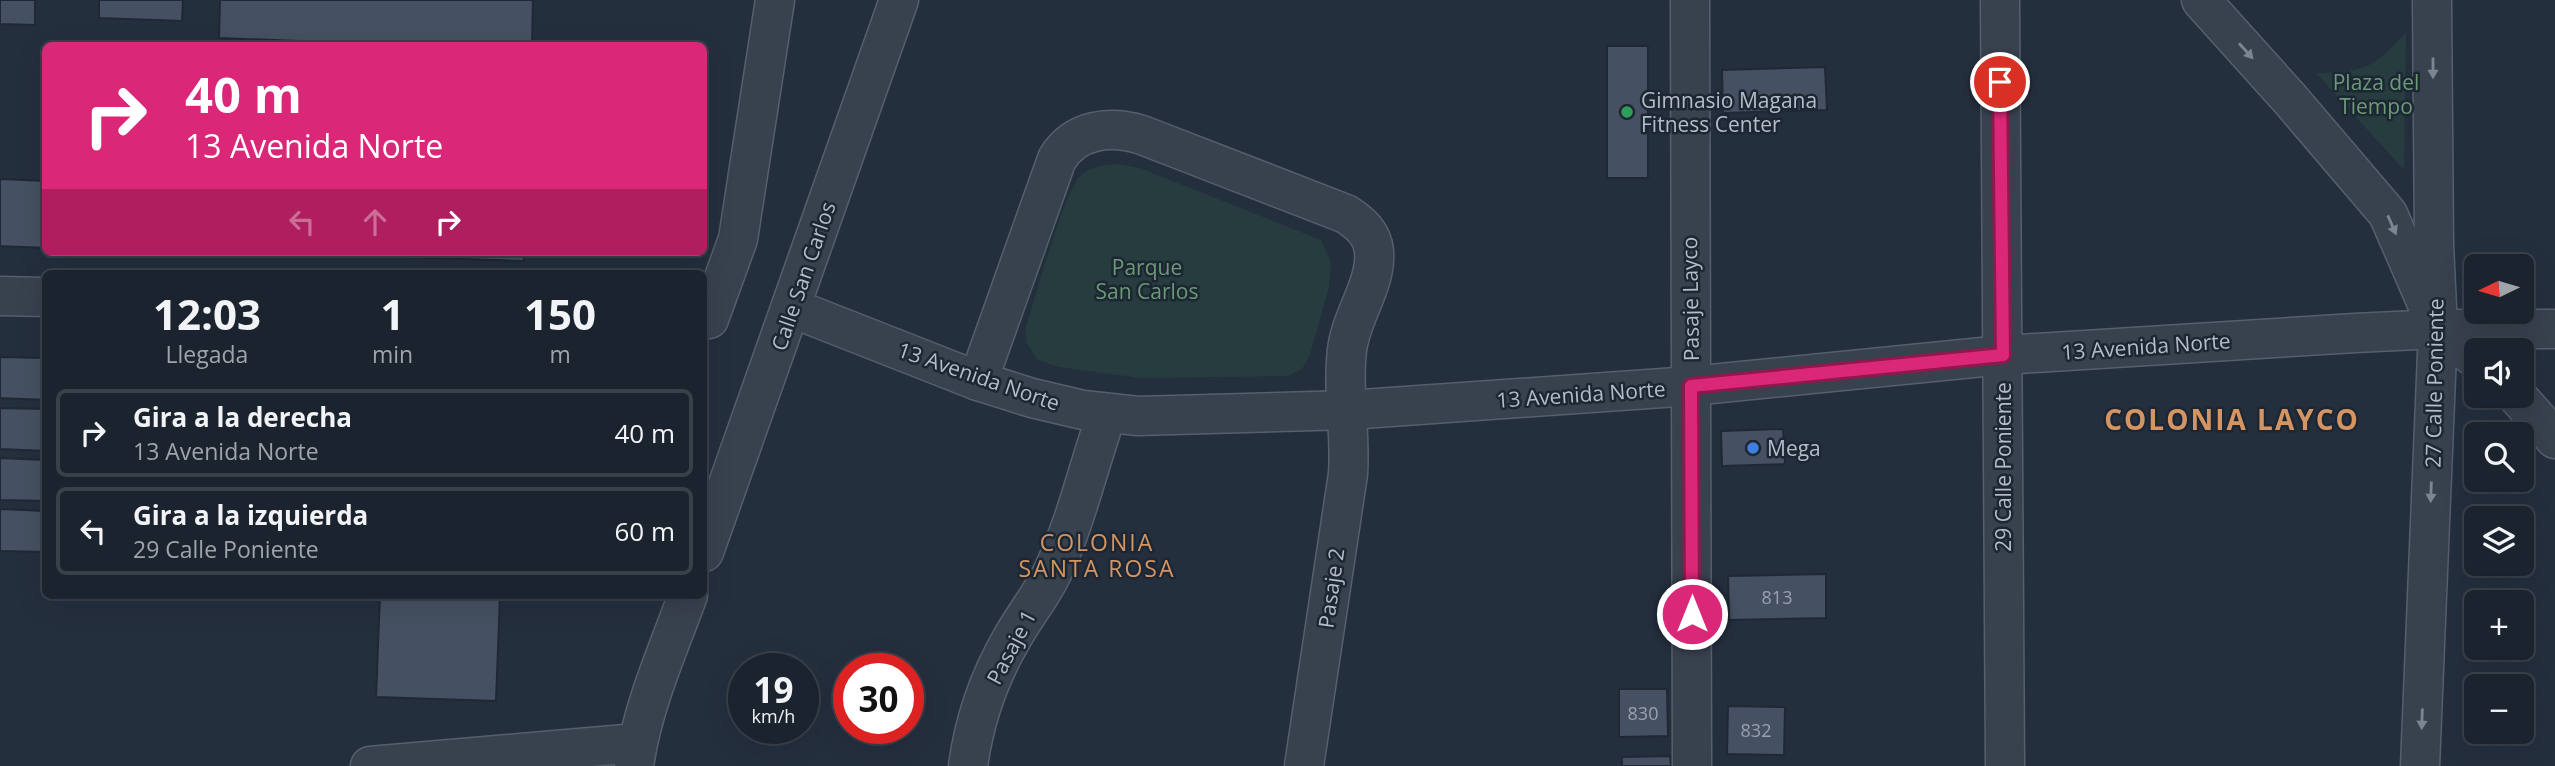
<!DOCTYPE html>
<html lang="es">
<head>
<meta charset="utf-8">
<style>
	:root { --surface:#1b232e; --page:#282f3a; --text:#f1f3f6; --muted:#a0a4aa; --line:#39404a }
	body { margin:0; font-family:"Open Sans",sans-serif; background:var(--page); color:var(--text); height:100vh; display:flex; flex-direction:column; font-size:26px; white-space:nowrap }
	* { box-sizing:border-box; margin:0 }
	p { font-size:23px; color:var(--muted) }
	.icon { flex:none; width:38px; height:38px; fill:none; stroke:currentColor; stroke-width:2; stroke-linecap:round; stroke-linejoin:round }
	.map { position:relative; flex:1; overflow:hidden }
	.details { position:absolute; left:42px; top:270px; width:665px; height:329px; display:flex; flex-direction:column; background:var(--surface); border-radius:10px; box-shadow:0 7px 28px #0002,0 0 0 2px var(--line) }
	.details>* { flex:none }
	.hud { position:absolute; left:42px; top:42px; width:665px; height:214px; border-radius:10px; box-shadow:0 7px 28px #0002,0 0 0 2px var(--line); background:#db2777; color:#fff; overflow:hidden }
	.needle { width:46px; rotate:265deg }
	.controls { position:absolute; left:2464px; top:254px; display:grid; gap:14px }
	.controls a { display:grid; place-items:center; width:70px; height:70px; border-radius:10px; background:var(--surface); box-shadow:0 7px 28px #0002,0 0 0 2px var(--line); font-size:35px }
	.speed { position:absolute; left:728px; top:653px; display:flex; gap:14px; font-size:35px; font-weight:700; text-align:center }
	.speed>* { display:grid; place-content:center; width:91px; height:91px; border-radius:50%; background:var(--surface); box-shadow:0 7px 28px #0002,0 0 0 2px var(--line); line-height:1 }
	.speed small { font-size:18px; font-weight:400 }
	.speed .limit { border:10px solid #d22; background:#fff; color:#111 }
	.pin { position:absolute; display:grid; place-items:center; width:60px; height:60px; color:#fff; margin:-30px; border:4px solid #fff; border-radius:50%; box-shadow:0 2px 7px #0007 }
	.me { position:absolute; width:77px; margin:-38px; rotate:0deg; stroke-linejoin:round; filter:drop-shadow(0 0 5px #0008) }
	.turn { display:flex; align-items:center; gap:24px; height:147px; padding:0 28px; font-size:32px }
	.turn .icon { width:91px; height:91px; stroke-width:2.5 }
	.turn b { display:block; font-size:49px; line-height:60px }
	.lanes { display:flex; align-items:center; height:66px; padding:0 28px; background:#0003; justify-content:center; gap:35px; direction:ltr }
	.lanes .off { opacity:.35 }
	.eta { display:flex; justify-content:space-evenly; align-items:center; height:119px; text-align:center }
	.eta b { font-size:42px; font-weight:700; line-height:49px }
	ul { padding:0; list-style:none }
	li { display:flex; align-items:center; gap:21px; height:88px; margin:0 14px 10px; padding:0 14px; border:4px solid var(--line); border-radius:10px }
	li div { flex:1 }
	li b { display:block; font-size:26px }
	li em { font-style:normal }
	.map>svg:first-child { display:block }
	.green { fill:#263c3f }
	.building { fill:#455162; stroke:#1f2835; stroke-width:2 }
	.lines { fill:none; stroke-linecap:round; stroke-linejoin:round }
	.minor-casing { stroke:#565f6c; stroke-width:41 }
	.minor { stroke:#38414e; stroke-width:38 }
	.oneway { fill:#7c8592 }
	.route-casing { stroke:#8e194d; stroke-width:18 }
	.route { stroke:#db2777; stroke-width:12 }
	.leisure-dot { fill:#2e9e5b; stroke:#1d2633; stroke-width:2.5 }
	.shop-dot { fill:#3f7fe0; stroke:#1d2633; stroke-width:2.5 }
	.labels { text-anchor:middle; dominant-baseline:central; stroke-width:5; stroke-linejoin:round; paint-order:stroke }
	.number-label { font-size:18px; fill:#98a1af }
	.park-label { font-size:21px; fill:#6b9a76; stroke:#1d2633 }
	.poi-label { font-size:21px; fill:#b4bcc9; stroke:#1d2633; text-anchor:start }
	.street-label { font-size:21px; fill:#b4bcc9; stroke:#1d2633 }
	.neighbourhood-label { font-size:23px; letter-spacing:2px; fill:#d59563; stroke:#1d2633 }
	.district-label { font-size:28px; font-weight:bold; letter-spacing:2px; fill:#d59563; stroke:#1d2633 }
</style>
</head>
<body>
<div class="map">
<svg width="2555" height="766" viewBox="0 0 2555 766">
	<rect width="100%" height="100%" fill="#242f3e"/>
	<g class="green">
		<path d="M 2406,32 L 2404,170 L 2316,73 C 2364,72 2374,69 2406,32 Z"/>
		<path d="M 1118,164 L 1140,168 L 1321,240 L 1331,263 L 1329,287 L 1310,355 L 1302,369 L 1288,376 L 1141,378 L 1058,367 L 1037,359 L 1027,344 L 1025,330 C 1034,302 1065,187 1082,174 C 1093,166 1105,165 1118,164 Z"/>
	</g>
	<g class="building">
		<polygon points="0,0 35,0 35,25 0,24"/>
		<polygon points="99,0 183,0 182,21 99,18"/>
		<polygon points="220,0 533,0 532,46 431,46 219,38"/>
		<rect x="1607" y="46" width="41" height="132"/>
		<polygon points="1825,67 1827,110 1723,113 1722,70"/>
		<polygon points="0,179 46,181 46,248 0,246"/>
		<polygon points="258,252 524,252 524,261"/>
		<polygon points="0,357 46,358 46,400 0,398"/>
		<polygon points="0,408 46,409 46,451 0,449"/>
		<polygon points="1783,429 1785,464 1722,466 1721,431"/>
		<polygon points="0,458 46,460 46,501 0,500"/>
		<polygon points="0,509 46,511 46,552 0,551"/>
		<polygon points="1826,574 1826,618 1729,620 1728,576"/>
		<polygon points="380,595 500,595 496,701 376,697"/>
		<polygon points="1619,689 1667,689 1668,736 1619,737"/>
		<polygon points="1728,706 1785,707 1784,755 1727,754"/>
		<polygon points="1670,756 1671,766 1622,766 1622,757"/>
	</g>
	<g class="lines">
		<defs>
			<g id="minor">
				<polyline points="1690,0 1692,766"/>
				<polyline points="2000,0 2005,766"/>
				<polyline points="2201,0 2290,99 2388,214 2438,329 2476,359"/>
				<polyline points="0,296 46,297"/>
				<polyline points="792,308 978,381 1032,398 1083,410 1138,416 1348,410 1691,386 2003,355 2355,333 2438,329 2555,329"/>
				<polyline points="704,319 709,319 738,239 775,0"/>
				<path d="M 978,381 L 1057,159 C 1075,129 1110,125 1142,135 L 1346,214 C 1360,223 1372,233 1374,251 C 1377,284 1351,316 1347,350 C 1342,391 1351,433 1348,474 L 1304,766"/>
				<polyline points="2517,396 2555,439"/>
				<polyline points="704,552 899,0"/>
				<polyline points="370,766 637,743"/>
				<path d="M 634,766 C 642,707 668,650 688,595"/>
				<path d="M 968,766 C 974,722 989,678 1011,640 C 1024,616 1042,595 1053,571 C 1076,521 1089,465 1107,413"/>
				<polyline points="2420,766 2438,329 2434,244 2432,0"/>
			</g>
		</defs>
		<use href="#minor" class="minor-casing"/>
		<use href="#minor" class="minor"/>
	</g>
	<defs><path id="oneway-solid" d="M-6-.8H1V-3.2L6.5 0L1 3.2V.8H-6Z" transform="scale(1.75)"/></defs>
	<g class="oneway">
		<use href="#oneway-solid" transform="translate(2246 51) rotate(48)"/>
		<use href="#oneway-solid" transform="translate(2433 68) rotate(90)"/>
		<use href="#oneway-solid" transform="translate(2392 225) rotate(66)"/>
		<use href="#oneway-solid" transform="translate(2431 492) rotate(92)"/>
		<use href="#oneway-solid" transform="translate(2422 719) rotate(92)"/>
	</g>
	<g class="lines">
		<defs>
			<polyline id="route" points="1692,614 1691,386 2003,355 2000,82"/>
		</defs>
		<use href="#route" class="route-casing"/>
		<use href="#route" class="route"/>
	</g>
	<circle class="leisure-dot" cx="1627" cy="112" r="7"/>
	<circle class="shop-dot" cx="1753" cy="448" r="7"/>
	<g class="labels">
		<g class="number-label">
			<text x="1777" y="597">813</text>
			<text x="1643" y="713">830</text>
			<text x="1756" y="730">832</text>
		</g>
		<g class="park-label">
			<text x="2376" y="82">Plaza del<tspan x="2376" dy="24">Tiempo</tspan></text>
			<text x="1147" y="267">Parque<tspan x="1147" dy="24">San Carlos</tspan></text>
		</g>
		<g class="poi-label">
			<text x="1641" y="100">Gimnasio Magana<tspan x="1641" dy="24">Fitness Center</tspan></text>
			<text x="1767" y="448">Mega</text>
		</g>
		<g class="street-label">
			<text transform="translate(803 276) rotate(-71)">Calle San Carlos</text>
			<text transform="translate(1690 299) rotate(-91)">Pasaje Layco</text>
			<text transform="translate(2146 346) rotate(-4)">13 Avenida Norte</text>
			<text transform="translate(979 376) rotate(19)">13 Avenida Norte</text>
			<text transform="translate(2434 383) rotate(-89)">27 Calle Poniente</text>
			<text transform="translate(1581 394) rotate(-4)">13 Avenida Norte</text>
			<text transform="translate(2003 467) rotate(-90)">29 Calle Poniente</text>
			<text transform="translate(1331 588) rotate(-82)">Pasaje 2</text>
			<text transform="translate(1011 647) rotate(-62)">Pasaje 1</text>
		</g>
		<g class="neighbourhood-label">
			<text x="1097" y="542">COLONIA<tspan x="1097" dy="26">SANTA ROSA</tspan></text>
		</g>
		<g class="district-label">
			<text x="2232" y="419">COLONIA LAYCO</text>
		</g>
	</g>
</svg>
<div class="controls">
<a><svg class="needle" viewBox="-14 -14 28 28"><path d="M0-13l5 13h-10z" fill="#e53935"/><path d="M0 13l5-13h-10z" fill="#a0a4aa"/></svg></a>
<a><svg class="icon" aria-label="sound" viewBox="0 0 24 24"><path d="M4 9h4l5-4v14l-5-4H4zM17 9q2 3 0 6"/></svg></a>
<a><svg class="icon" aria-label="search" viewBox="0 0 24 24"><circle cx="10" cy="10" r="6"/><path d="M15 15l6 6"/></svg></a>
<a><svg class="icon" aria-label="layers" viewBox="0 0 24 24"><path d="M12 4l9 5-9 5-9-5zM3 14l9 5 9-5"/></svg></a>
<a>+</a>
<a>−</a>
</div>
<div class="speed"><div>19<small>km/h</small></div><div class="limit">30</div></div>
<div class="pin" style="left:2000px;top:82px;background:#d93025"><svg class="icon" aria-label="arrive" viewBox="0 0 24 24"><path d="M6 21V4h12l-3 4 3 4H6"/></svg></div>
<svg class="me" style="left:1692px;top:614px" viewBox="-20 -20 40 40"><circle r="17" fill="#db2777" stroke="#fff" stroke-width="3"/><path d="M0-11L8 9 0 5-8 9z" fill="#fff"/></svg>
<div class="hud">
<div class="turn"><svg class="icon" aria-label="right" viewBox="0 0 24 24"><path d="M7 20v-9h11M14 6l5 5-5 5"/></svg><div><b>40 m</b>13 Avenida Norte</div></div>
<div class="lanes"><svg class="icon off" aria-label="left" viewBox="0 0 24 24"><path d="M17 20v-9H6M10 6l-5 5 5 5"/></svg><svg class="icon off" aria-label="ahead" viewBox="0 0 24 24"><path d="M12 20V5M6 11l6-6 6 6"/></svg><svg class="icon" aria-label="right" viewBox="0 0 24 24"><path d="M7 20v-9h11M14 6l5 5-5 5"/></svg></div>
</div>
<section class="details">
<div class="eta">
<div><b>12:03</b><p>Llegada</p></div>
<div><b>1</b><p>min</p></div>
<div><b>150</b><p>m</p></div>
</div>
<ul>
<li><svg class="icon" aria-label="right" viewBox="0 0 24 24"><path d="M7 20v-9h11M14 6l5 5-5 5"/></svg><div><b>Gira a la derecha</b><p>13 Avenida Norte</p></div><em>40 m</em></li>
<li><svg class="icon" aria-label="left" viewBox="0 0 24 24"><path d="M17 20v-9H6M10 6l-5 5 5 5"/></svg><div><b>Gira a la izquierda</b><p>29 Calle Poniente</p></div><em>60 m</em></li>
</ul>
</section>
</div>
</body>
</html>
